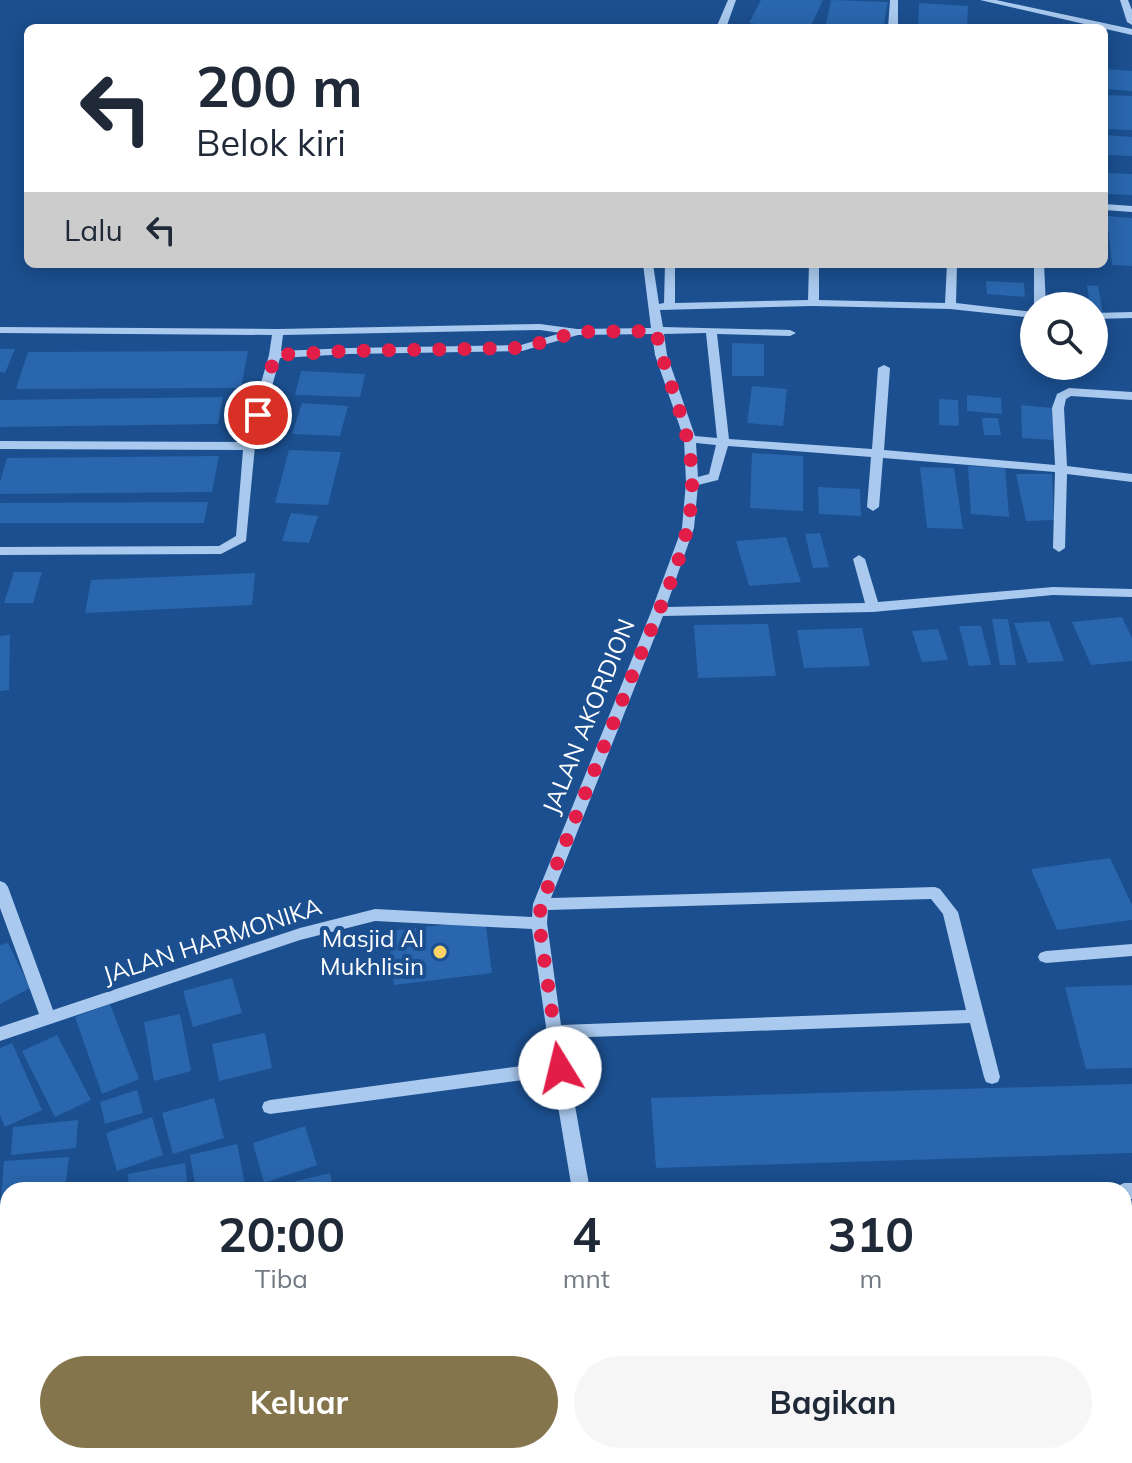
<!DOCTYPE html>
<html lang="id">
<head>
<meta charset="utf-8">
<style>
	:root { --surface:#fff; --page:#f6f6f7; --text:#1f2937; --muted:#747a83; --accent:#84754c }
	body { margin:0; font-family:Mulish,sans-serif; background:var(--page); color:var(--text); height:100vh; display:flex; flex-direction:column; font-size:30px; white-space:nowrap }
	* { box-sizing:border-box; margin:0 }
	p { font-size:26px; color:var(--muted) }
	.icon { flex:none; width:44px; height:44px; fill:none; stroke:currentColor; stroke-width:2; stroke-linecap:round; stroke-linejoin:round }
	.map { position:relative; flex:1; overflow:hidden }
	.details { position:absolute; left:0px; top:1182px; width:1132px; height:282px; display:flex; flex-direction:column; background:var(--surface); border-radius:24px 24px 0 0; box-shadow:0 4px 20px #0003 }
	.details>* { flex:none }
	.guide { position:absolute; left:24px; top:24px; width:1084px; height:244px; border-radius:12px; box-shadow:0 4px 20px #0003; background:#fff; color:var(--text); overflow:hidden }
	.tools { position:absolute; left:1020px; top:292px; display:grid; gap:16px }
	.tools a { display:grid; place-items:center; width:88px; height:88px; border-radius:50%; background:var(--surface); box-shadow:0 4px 20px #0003; font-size:40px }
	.pin { position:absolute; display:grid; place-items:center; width:68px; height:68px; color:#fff; margin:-34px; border:4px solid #fff; border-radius:50%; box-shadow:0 2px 8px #0007 }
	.me { position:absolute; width:88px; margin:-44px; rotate:351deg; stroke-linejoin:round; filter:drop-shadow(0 0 6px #0008) }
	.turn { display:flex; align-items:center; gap:28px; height:168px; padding:0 40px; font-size:36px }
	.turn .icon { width:104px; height:104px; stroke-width:2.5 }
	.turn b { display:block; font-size:56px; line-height:68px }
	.then { display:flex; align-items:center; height:76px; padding:0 40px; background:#0003; gap:16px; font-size:30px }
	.eta { display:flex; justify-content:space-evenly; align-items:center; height:136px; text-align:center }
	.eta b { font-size:48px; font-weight:700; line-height:56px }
	.primary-button { display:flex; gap:16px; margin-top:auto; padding:16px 40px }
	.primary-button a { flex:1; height:92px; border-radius:48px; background:var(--accent); color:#fff; font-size:32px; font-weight:700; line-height:92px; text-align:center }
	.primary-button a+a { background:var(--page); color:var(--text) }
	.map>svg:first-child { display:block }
	.building { fill:#2a66ad }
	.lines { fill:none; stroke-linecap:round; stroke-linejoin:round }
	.minor { fill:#a9c9ee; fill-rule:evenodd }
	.route { stroke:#e11d48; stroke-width:14; stroke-dasharray:0 25.2 }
	.poi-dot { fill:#ffd166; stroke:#1b4f8f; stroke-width:3 }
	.labels { text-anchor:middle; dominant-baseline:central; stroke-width:8; stroke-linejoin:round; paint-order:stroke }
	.street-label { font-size:24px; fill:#fff; stroke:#1b4f8f }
	.poi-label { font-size:24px; fill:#fff; stroke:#1b4f8f; text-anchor:end }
</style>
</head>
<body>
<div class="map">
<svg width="1132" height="1463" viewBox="0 0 1132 1463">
	<rect width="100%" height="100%" fill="#1b4f8f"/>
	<g class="building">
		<polygon points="761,0 823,0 810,28 753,28 755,24 749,23"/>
		<polygon points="831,0 888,2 883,28 825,28"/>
		<polygon points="919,3 968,6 967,28 918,28"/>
		<polygon points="1104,69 1132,71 1132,91 1104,89"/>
		<polygon points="1104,95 1132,96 1132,130 1104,129"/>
		<polygon points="1104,135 1132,137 1132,156 1104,155"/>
		<polygon points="1104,173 1132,174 1132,195 1104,194"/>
		<polygon points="1107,216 1132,218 1132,266 1112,265"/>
		<polygon points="986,281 1024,283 1025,297 987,294"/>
		<polygon points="1087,285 1098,286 1103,314 1094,314 1094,306 1071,306 1070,297 1089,298"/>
		<polygon points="732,343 764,344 764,376 732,376"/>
		<polygon points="0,349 15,349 5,373 0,372"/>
		<polygon points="248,351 241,388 16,389 28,352"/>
		<polygon points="301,371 365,374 360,397 295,395"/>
		<polygon points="752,386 787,389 783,426 747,423"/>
		<polygon points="967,395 1001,398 1002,414 967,411"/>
		<polygon points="223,397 218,424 0,427 0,400"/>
		<polygon points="939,399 958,400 959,426 939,425"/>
		<polygon points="302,403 348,406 340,436 292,434"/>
		<polygon points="1021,405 1052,408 1054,440 1022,438"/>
		<polygon points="982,418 998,418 1001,435 984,435"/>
		<polygon points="289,450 341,452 328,505 275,503"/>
		<polygon points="752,453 803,456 803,511 750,508"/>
		<polygon points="219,456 212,492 0,494 0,482 7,458"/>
		<polygon points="968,466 1005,468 1009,517 971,514"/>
		<polygon points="920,467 954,468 963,529 927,528"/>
		<polygon points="1016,474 1052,474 1054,520 1026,521"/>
		<polygon points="818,487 860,489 861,516 819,514"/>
		<polygon points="208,502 204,523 0,523 0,503"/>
		<polygon points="291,513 318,516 309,543 282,541"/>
		<polygon points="820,533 829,567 813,568 805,534"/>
		<polygon points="786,537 801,582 749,586 736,541"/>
		<polygon points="14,572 42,572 33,603 4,603"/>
		<polygon points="255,573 252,605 85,613 91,580"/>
		<polygon points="1122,617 1132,638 1132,661 1091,665 1072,622"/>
		<polygon points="992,619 1008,619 1016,665 1000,665"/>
		<polygon points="1049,621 1064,661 1028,663 1014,623"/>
		<polygon points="768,624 776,676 698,678 694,625"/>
		<polygon points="959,626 981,626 991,665 969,666"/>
		<polygon points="862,628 870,666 804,668 797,630"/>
		<polygon points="938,629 948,660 922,662 912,631"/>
		<polygon points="10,635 9,690 0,691 0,636"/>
		<polygon points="1110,858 1132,905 1132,920 1057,930 1031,869"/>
		<polygon points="485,920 492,973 394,985 388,931"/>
		<polygon points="8,943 30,988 0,1004 0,945"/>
		<polygon points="232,978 242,1013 193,1027 183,991"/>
		<polygon points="1132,985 1132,1068 1086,1069 1065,987"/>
		<polygon points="110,1004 139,1079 102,1094 75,1017"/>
		<polygon points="180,1014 191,1071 154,1081 144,1022"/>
		<polygon points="265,1033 272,1068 219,1081 212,1044"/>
		<polygon points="57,1035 91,1100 55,1117 22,1051"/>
		<polygon points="12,1043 42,1110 5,1127 0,1115 0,1048"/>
		<polygon points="1132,1084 1132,1153 656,1168 651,1098"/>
		<polygon points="137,1090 143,1113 105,1124 100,1102"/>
		<polygon points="214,1098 224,1138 173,1154 162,1113"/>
		<polygon points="152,1117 163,1155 117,1171 106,1133"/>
		<polygon points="78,1120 76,1148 11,1155 13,1127"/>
		<polygon points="305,1126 317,1165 264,1183 253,1143"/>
		<polygon points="237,1144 246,1190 196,1190 190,1155"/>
		<polygon points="69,1157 65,1190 8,1190 8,1214 0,1214 4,1161"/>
		<polygon points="185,1163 188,1190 129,1190 128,1174"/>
		<polygon points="330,1173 333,1190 265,1190 264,1189"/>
		<polygon points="1132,1242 1132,1333 1124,1333 1124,1243"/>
		<rect x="0" y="1250" width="8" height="48"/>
		<polygon points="6,1317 8,1373 0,1374"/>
		<polygon points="1124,1348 1132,1349 1132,1407 1124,1407"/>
		<polygon points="8,1383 8,1443 0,1443 0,1384"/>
	</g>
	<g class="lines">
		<g class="minor">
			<polygon points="728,0 736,0 726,28 716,28"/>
			<polygon points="890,0 898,0 898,28 888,28"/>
			<polygon points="980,0 996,0 1132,29 1132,35"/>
			<polygon points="1120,0 1128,0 1132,10 1132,25 1127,22"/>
			<polygon points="1104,204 1132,206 1132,212 1104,210"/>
			<path d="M 643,264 L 653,264 L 659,304 L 664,303 L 665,264 L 675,264 L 675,303 L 808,300 L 809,264 L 819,264 L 819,300 L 945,303 L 947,264 L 957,264 L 956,303 L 1034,312 L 1034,318 L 950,309 L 813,306 L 660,310 L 663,327 L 790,330 L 796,333 L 790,336 L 717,334 L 729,439 L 872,449 L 878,368 L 884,365 L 890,368 L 884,450 L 1055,465 L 1052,408 L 1057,394 L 1069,388 L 1132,392 L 1132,400 L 1071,396 L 1066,399 L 1064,408 L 1067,466 L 1132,474 L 1132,482 L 1067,474 L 1065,548 L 1059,552 L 1053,548 L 1055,472 L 883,458 L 879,507 L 873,511 L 867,507 L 871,457 L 728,446 L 718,480 L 698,485 L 694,528 L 666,607 L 865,603 L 853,559 L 859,555 L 865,559 L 878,602 L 1053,587 L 1132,589 L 1132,597 L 1053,595 L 873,612 L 663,616 L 551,898 L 935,887 L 940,889 L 958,912 L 1000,1077 L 998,1082 L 992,1084 L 986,1082 L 984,1077 L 970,1023 L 563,1038 L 590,1190 L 572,1190 L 553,1076 L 270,1114 L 264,1112 L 262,1107 L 264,1102 L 270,1100 L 551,1062 L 532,929 L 375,921 L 300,940 L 0,1041 L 0,1027 L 39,1014 L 0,908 L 0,881 L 5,883 L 8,887 L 53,1010 L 300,928 L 375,909 L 532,917 L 533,904 L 651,612 L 682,528 L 686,482 L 684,439 L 655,355 L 652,334 L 578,335 L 522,351 L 349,354 L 280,358 L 255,446 L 246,541 L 221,554 L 0,555 L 0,547 L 219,546 L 236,536 L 243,450 L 0,449 L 0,441 L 244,442 L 269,355 L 272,335 L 0,333 L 0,327 L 278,329 L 540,324 L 577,329 L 651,328 ZM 540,330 L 561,333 L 521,345 L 349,348 L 281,351 L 283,335 ZM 706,333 L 717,438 L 695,436 L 667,355 L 664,334 ZM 696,443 L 716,445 L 709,474 L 698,477 ZM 931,899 L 943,914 L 966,1010 L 561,1025 L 547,923 L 548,910 Z"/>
			<polygon points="1034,264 1044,264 1046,306 1034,306"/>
			<polygon points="1132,312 1132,318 1094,319 1094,313"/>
			<polygon points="1132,944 1132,956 1046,963 1040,961 1038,957 1040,953 1046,951"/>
			<polygon points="1124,1183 1132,1183 1132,1199 1124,1199 1124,1190 1116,1190 1118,1186"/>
			<polygon points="604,1456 624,1456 625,1463 605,1463"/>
		</g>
	</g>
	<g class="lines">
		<path class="route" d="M 258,415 L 275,355 L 349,351 L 522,348 L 577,332 L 656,331 C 667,386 692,426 692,483 C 693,542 662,602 640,656 C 607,739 574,821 541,904 L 539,923 L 560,1068"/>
	</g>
	<circle class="poi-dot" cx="440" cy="952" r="8"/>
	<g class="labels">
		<g class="street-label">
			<text transform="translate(588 716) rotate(-68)">JALAN AKORDION</text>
			<text transform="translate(212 940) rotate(-18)">JALAN HARMONIKA</text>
		</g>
		<g class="poi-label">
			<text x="424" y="938">Masjid Al<tspan x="424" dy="28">Mukhlisin</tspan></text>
		</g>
	</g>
</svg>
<div class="tools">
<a><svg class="icon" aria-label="search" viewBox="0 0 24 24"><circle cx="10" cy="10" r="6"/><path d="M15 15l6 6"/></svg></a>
</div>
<div class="pin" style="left:258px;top:415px;background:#d93025"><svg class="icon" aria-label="arrive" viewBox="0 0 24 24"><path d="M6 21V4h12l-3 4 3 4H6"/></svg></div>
<svg class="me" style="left:560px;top:1068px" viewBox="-20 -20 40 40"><circle r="19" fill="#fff"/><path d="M0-13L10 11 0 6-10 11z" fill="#e11d48"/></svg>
<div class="guide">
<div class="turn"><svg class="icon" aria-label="left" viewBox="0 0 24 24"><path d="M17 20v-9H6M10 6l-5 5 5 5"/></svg><div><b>200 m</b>Belok kiri</div></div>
<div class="then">Lalu<svg class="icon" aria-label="left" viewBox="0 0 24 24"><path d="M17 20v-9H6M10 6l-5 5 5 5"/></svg></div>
</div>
<section class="details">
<div class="eta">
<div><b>20:00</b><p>Tiba</p></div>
<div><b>4</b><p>mnt</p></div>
<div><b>310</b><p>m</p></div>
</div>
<div class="primary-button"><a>Keluar</a><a>Bagikan</a></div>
</section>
</div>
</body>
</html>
